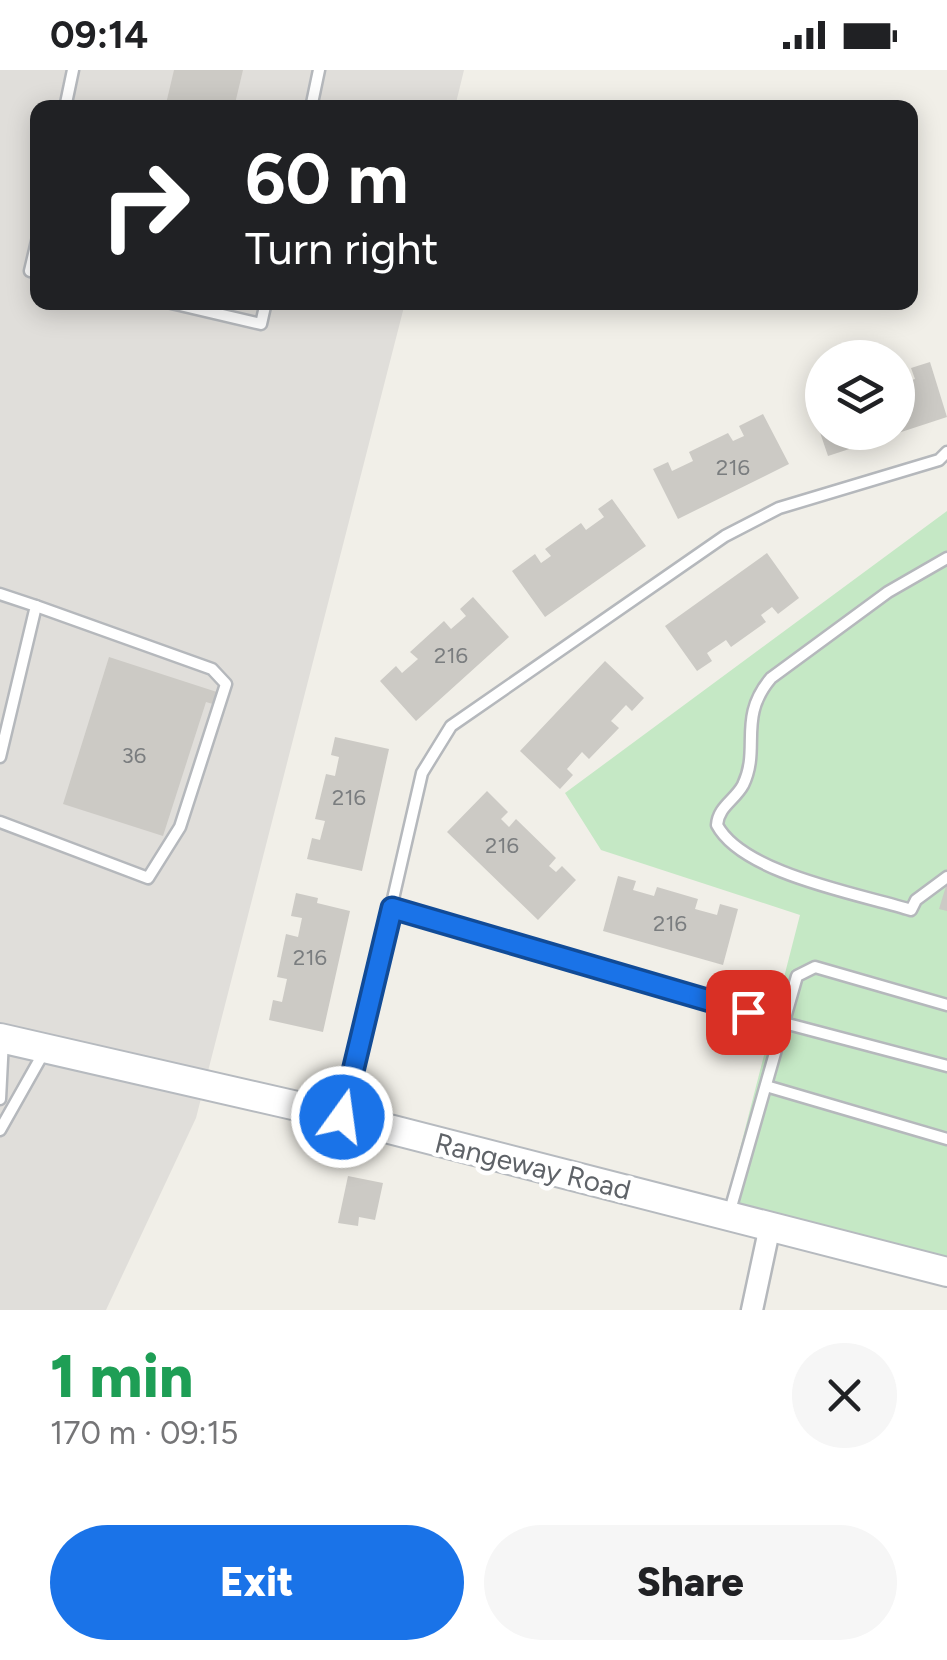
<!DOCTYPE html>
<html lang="en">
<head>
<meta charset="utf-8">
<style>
	:root { --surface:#fff; --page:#f6f6f6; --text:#202124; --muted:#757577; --accent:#1a73e8 }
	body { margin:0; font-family:Figtree,sans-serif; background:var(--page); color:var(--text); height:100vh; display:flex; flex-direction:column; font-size:38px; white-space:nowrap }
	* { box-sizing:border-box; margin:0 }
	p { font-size:32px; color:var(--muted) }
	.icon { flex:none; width:55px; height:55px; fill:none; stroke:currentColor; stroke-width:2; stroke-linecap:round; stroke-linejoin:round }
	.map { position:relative; height:1240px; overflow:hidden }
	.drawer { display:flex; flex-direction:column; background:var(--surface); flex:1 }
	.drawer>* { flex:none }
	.guide { position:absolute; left:30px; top:30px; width:888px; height:210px; border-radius:20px; box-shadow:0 5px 25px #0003; background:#202124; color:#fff; overflow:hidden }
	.buttons { position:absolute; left:805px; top:270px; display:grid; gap:20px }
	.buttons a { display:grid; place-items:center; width:110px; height:110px; border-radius:50%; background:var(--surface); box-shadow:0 5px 25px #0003; font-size:50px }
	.pin { position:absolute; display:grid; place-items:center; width:85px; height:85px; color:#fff; margin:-42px; border-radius:20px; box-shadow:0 5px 15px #0006 }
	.me { position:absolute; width:110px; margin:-55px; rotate:14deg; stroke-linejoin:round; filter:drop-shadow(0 0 8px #0008) }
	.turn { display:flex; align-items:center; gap:35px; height:210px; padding:0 50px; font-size:45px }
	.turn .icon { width:130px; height:130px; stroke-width:2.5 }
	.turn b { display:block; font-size:70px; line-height:85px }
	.round { display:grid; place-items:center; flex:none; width:105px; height:105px; border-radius:52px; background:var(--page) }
	.summary { display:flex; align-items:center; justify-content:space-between; height:170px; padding:0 50px }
	h1 { font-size:60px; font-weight:800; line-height:75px; color:#1e9e55 }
	.cta { display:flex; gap:20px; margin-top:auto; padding:20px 50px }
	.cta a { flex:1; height:115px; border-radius:60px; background:var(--accent); color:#fff; font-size:40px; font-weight:800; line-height:115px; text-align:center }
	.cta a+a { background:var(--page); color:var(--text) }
	.status { display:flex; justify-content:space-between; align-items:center; height:70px; padding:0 50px; background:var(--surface); direction:ltr }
	.status svg { height:28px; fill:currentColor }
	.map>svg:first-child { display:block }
	.industrial { fill:#e0deda }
	.green { fill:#c5e8c5 }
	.building { fill:#cccac5 }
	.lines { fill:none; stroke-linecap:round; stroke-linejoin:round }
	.lane-casing { stroke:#b5b8bc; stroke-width:15 }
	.street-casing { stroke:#b5b8bc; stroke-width:25 }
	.secondary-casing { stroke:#b6babf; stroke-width:32 }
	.lane { stroke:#fff; stroke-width:10 }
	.street { stroke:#fff; stroke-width:20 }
	.secondary { stroke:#fff; stroke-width:28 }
	.route-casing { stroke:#114b97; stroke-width:25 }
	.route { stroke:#1a73e8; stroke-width:18 }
	.labels { text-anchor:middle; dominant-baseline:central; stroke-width:9; stroke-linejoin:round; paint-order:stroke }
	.number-label { font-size:22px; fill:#7a7d7f }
	.street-label { font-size:28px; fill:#5f6368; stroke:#fff }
</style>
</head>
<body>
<div class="status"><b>09:14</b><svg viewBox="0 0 49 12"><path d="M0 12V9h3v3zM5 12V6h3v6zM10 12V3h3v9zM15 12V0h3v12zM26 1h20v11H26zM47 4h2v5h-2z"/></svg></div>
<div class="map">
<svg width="947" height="1240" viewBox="0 0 947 1240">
	<rect width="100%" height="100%" fill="#f1efe8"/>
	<polygon class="industrial" points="0,0 464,0 455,37 38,38 38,232 405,233 196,1048 106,1240 0,1240"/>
	<polygon class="green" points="947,441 947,1191 725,1137 800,845 601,780 565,723"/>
	<g class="building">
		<polygon points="174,0 243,0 234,38 165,38"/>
		<polygon points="930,292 947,347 828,386 810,333 822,329 822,362 898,362 898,314 915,309 911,298"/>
		<polygon points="763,344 789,394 678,449 653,399 668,392 672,401 693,391 689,382 728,363 733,371 744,366 739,356"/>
		<polygon points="612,429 646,476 545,547 512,501 535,484 541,493 551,486 545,479 581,453 586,460 604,447 598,439"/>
		<polygon points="767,483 799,528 778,544 772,537 761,545 766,552 731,577 726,570 707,583 712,591 697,601 665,556"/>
		<polygon points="473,527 509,567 416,651 380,611 396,596 402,603 418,589 410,582 444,551 451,559 466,546 460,539"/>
		<polygon points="109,587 220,623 216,635 206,632 163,766 63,734"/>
		<polygon points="605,591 644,628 632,641 626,635 611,651 619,658 589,689 582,682 567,699 573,705 560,719 520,681"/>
		<polygon points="335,667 389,679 362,801 307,789 312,768 320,770 325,751 315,749 326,704 335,706 339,687 331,685"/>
		<polygon points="487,721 508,742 501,749 509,757 516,749 556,788 549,796 556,802 562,796 576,810 538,850 447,762"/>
		<polygon points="618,806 636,811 633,820 654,826 657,817 698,829 695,839 717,845 720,834 738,839 723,895 603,861"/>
		<polygon points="946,816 947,816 947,841 939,839"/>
		<polygon points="296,823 318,828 317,833 350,841 323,962 269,950 273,930 282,932 287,909 277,907 286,864 298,867 302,848 291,846"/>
		<polygon points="348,1106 383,1113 375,1150 359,1147 358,1156 338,1153"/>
	</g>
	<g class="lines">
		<defs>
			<g id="lane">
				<polyline points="65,38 73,0"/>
				<polyline points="311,38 319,0"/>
				<polyline points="38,167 30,201 38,203"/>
				<polyline points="167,232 261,254 266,232"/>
				<path d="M 947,488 L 888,522 L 771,608 C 737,648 761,678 743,715 C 735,730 718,737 717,755 C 743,804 860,824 911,840 L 916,830 L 947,807"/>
				<polyline points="0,524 36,536 0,687"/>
				<polyline points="0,752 148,808 180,757 226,614 212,599 36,536"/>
				<polyline points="392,838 784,953 947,996"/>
				<polyline points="766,1016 947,1069"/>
				<polyline points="0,1029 3,970"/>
				<polyline points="343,1046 422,703 451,656 725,466 779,438 939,390 947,382"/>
				<polyline points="0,1060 44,982"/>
				<polyline points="729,1144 797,906 815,897 947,935"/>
			</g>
			<polyline id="street" points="752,1240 770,1156"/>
			<polyline id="secondary" points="0,968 319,1041 947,1202"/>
		</defs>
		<use href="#lane" class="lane-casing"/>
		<use href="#street" class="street-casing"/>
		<use href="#secondary" class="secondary-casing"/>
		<use href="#lane" class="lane"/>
		<use href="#street" class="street"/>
		<use href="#secondary" class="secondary"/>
	</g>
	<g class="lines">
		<defs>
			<polyline id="route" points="342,1047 392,838 748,942"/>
		</defs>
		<use href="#route" class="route-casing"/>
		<use href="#route" class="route"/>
	</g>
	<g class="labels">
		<g class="number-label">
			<text x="733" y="397">216</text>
			<text x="451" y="585">216</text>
			<text x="134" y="685">36</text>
			<text x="349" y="727">216</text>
			<text x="502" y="775">216</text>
			<text x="670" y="853">216</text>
			<text x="310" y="887">216</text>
		</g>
		<g class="street-label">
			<text transform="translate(533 1096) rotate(14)">Rangeway Road</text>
		</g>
	</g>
</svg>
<div class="buttons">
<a><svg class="icon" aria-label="layers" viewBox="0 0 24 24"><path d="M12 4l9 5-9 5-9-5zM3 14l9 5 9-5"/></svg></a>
</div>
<div class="pin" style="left:748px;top:942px;background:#d93025"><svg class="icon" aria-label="arrive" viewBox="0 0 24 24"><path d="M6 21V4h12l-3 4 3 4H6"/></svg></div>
<svg class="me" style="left:342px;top:1047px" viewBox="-20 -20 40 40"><circle r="17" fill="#1a73e8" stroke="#fff" stroke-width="3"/><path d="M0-11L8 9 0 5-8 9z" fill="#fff"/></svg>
<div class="guide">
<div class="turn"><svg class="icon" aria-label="right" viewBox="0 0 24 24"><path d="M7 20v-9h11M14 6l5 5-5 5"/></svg><div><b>60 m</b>Turn right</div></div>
</div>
</div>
<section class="drawer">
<div class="summary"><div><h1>1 min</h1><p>170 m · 09:15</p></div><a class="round"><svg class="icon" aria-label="close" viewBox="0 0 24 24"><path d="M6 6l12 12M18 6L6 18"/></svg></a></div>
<div class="cta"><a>Exit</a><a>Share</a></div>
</section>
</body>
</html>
